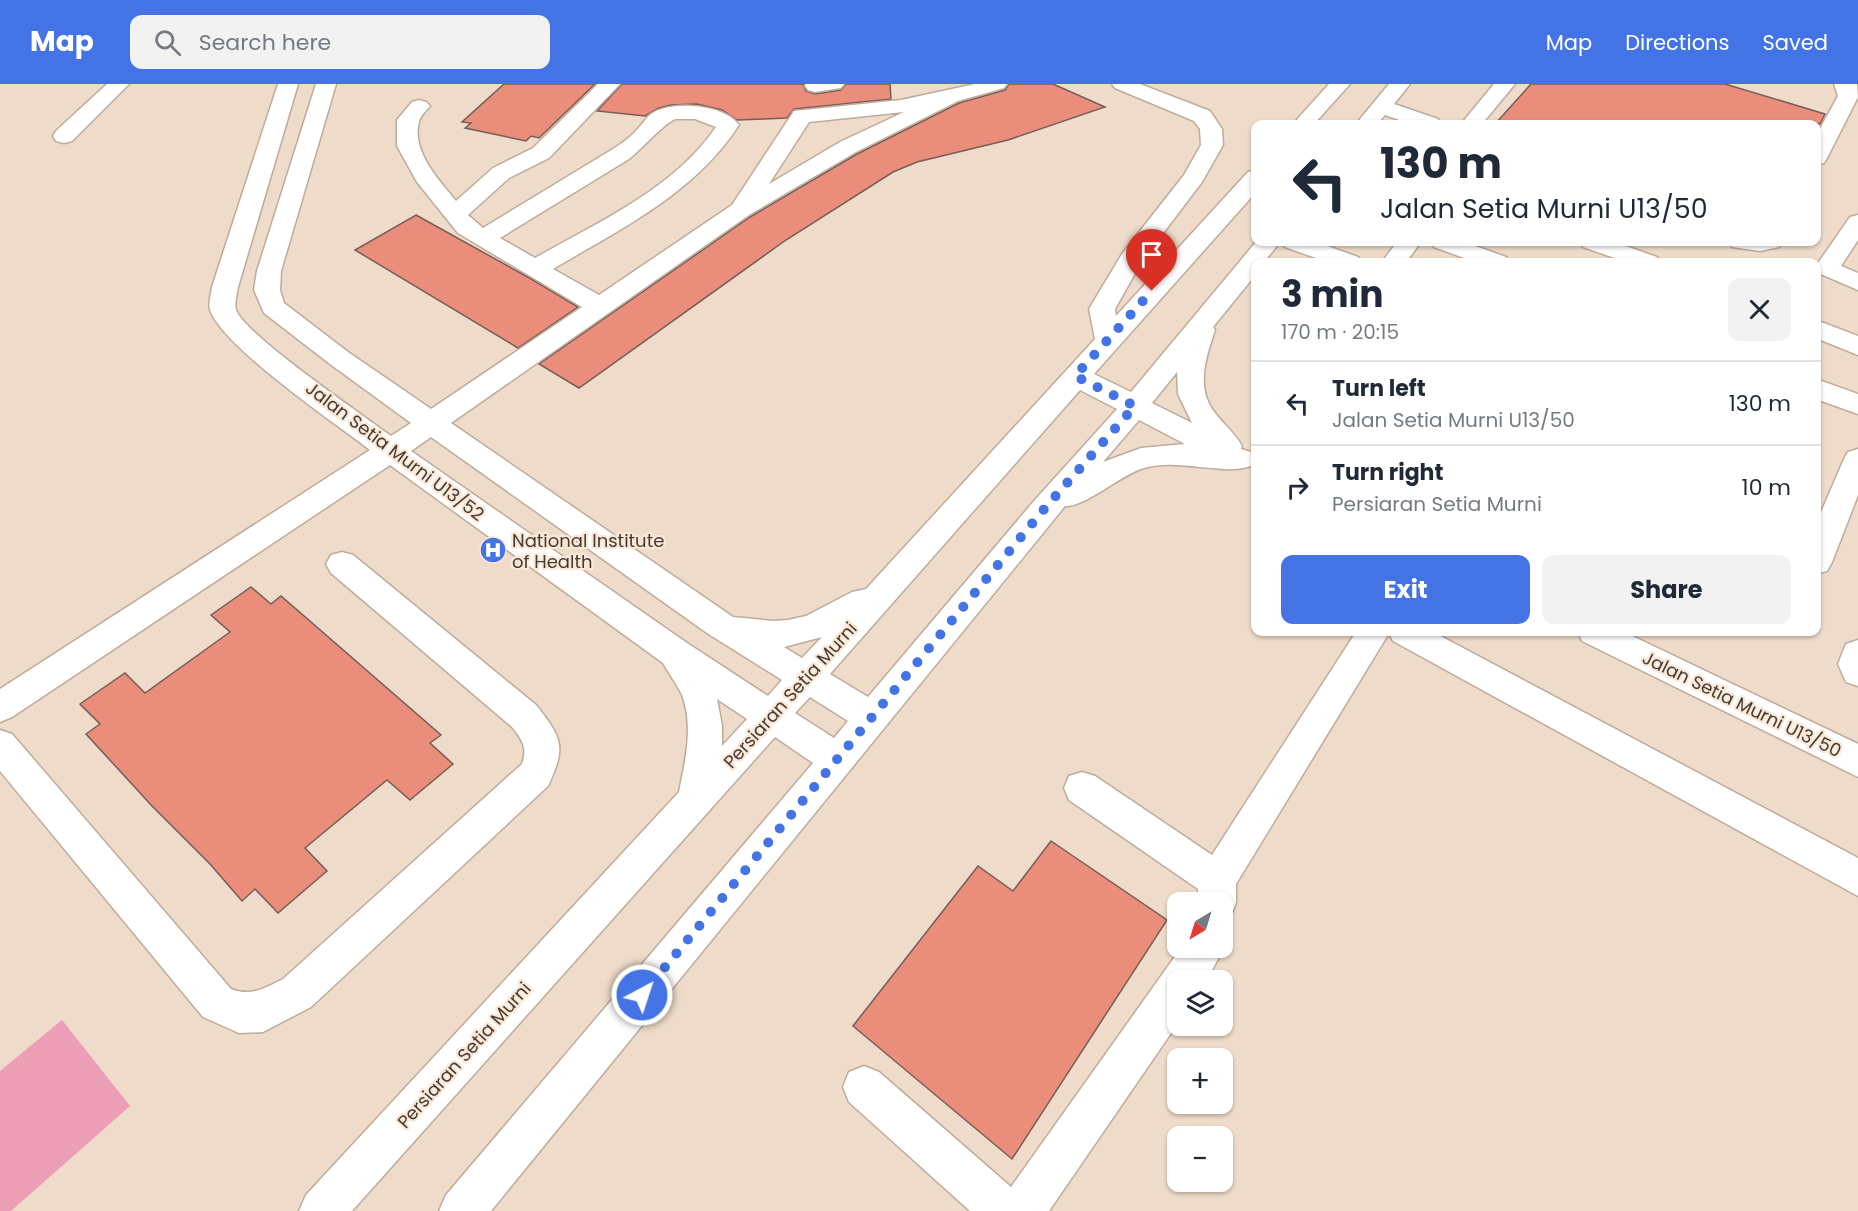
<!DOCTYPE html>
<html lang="en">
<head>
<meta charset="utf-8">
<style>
	:root { --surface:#fff; --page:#f2f2f3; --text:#1f2937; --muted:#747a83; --line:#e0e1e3; --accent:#4373e4 }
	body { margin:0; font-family:Poppins,sans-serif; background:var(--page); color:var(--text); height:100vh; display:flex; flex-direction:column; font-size:22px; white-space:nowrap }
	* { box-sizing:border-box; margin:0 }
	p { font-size:20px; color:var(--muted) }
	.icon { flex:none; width:33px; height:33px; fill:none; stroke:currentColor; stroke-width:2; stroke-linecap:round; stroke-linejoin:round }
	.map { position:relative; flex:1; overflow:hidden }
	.sheet { position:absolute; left:1251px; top:174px; width:570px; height:378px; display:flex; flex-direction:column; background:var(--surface); border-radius:12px; box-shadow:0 2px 4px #0004 }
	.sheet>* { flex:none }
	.banner { position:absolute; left:1251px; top:36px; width:570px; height:126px; border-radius:12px; box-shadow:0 2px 4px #0004; background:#fff; color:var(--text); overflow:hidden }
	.needle { width:39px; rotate:218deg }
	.buttons { position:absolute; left:1167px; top:808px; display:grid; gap:12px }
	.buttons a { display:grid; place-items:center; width:66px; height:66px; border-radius:12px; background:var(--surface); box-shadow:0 2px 4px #0004; font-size:30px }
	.pin { position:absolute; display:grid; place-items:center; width:51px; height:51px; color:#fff; margin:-62px -26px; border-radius:50% 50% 50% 0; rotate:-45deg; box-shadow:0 0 6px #0007 }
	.pin .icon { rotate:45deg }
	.me { position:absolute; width:66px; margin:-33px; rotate:40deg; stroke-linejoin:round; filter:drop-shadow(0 0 4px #0008) }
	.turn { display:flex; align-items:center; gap:21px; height:126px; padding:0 30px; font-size:27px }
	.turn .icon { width:78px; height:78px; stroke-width:2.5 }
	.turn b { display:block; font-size:42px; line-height:51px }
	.round { display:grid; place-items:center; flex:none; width:63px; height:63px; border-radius:12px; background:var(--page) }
	.summary { display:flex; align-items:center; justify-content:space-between; height:102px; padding:0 30px }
	h1 { font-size:36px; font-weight:700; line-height:45px }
	.action { display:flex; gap:12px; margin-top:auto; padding:12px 30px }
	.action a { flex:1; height:69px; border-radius:12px; background:var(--accent); color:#fff; font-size:24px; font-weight:700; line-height:69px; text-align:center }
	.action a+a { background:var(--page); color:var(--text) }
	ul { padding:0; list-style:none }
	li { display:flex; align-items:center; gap:18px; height:84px; padding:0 30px; border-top:2px solid var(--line) }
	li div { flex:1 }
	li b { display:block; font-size:22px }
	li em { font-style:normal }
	header { display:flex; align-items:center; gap:36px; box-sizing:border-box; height:84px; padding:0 30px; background:var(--accent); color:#fff }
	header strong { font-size:28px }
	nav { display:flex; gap:33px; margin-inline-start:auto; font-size:21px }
	.search { width:420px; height:54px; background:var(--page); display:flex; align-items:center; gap:15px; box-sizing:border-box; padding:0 21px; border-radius:12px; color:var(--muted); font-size:22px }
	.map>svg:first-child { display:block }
	.green { fill:#eb9eb5 }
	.building { fill:#ea8e7b; stroke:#755d58; stroke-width:1.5 }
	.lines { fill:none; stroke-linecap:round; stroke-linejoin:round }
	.minor-casing { stroke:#bfab9a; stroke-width:3 }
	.minor { fill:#fff; fill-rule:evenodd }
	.route { stroke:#4373e4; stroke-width:10; stroke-dasharray:0 18 }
	.labels { text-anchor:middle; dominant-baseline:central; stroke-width:4.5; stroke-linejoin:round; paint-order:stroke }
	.street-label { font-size:18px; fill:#433b34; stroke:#fce8d6 }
	.poi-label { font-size:18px; fill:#433b34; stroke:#fce8d6; text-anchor:start }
</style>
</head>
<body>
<header>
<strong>Map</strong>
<div class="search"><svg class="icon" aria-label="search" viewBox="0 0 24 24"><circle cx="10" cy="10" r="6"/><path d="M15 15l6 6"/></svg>Search here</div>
<nav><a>Map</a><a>Directions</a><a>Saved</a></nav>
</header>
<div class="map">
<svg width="1858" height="1127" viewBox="0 0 1858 1127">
	<rect width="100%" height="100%" fill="#efdbc9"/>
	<polygon class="green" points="62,936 130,1022 11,1127 0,1127 0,987"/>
	<g class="building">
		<polygon points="504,0 595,0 539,54 531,52 526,57 465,44 471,39 462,38"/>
		<polygon points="622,0 803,0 806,7 815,10 841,6 846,0 890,0 891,15 794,25 787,34 764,35 737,36 722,26 697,20 671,21 659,24 645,32 597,27"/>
		<polygon points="1009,0 1053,0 1105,23 1008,56 917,78 893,88 786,156 579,304 539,280 750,133 857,70 959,19 1005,6"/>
		<polygon points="1531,0 1725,0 1825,30 1820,40 1495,40"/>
		<polygon points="416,131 533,196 578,223 518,264 355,166"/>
		<polygon points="251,503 271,520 281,512 441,651 430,659 453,680 410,716 387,696 305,764 327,787 278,829 255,805 242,817 210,780 152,722 86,650 100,640 80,620 125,589 145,609 230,548 211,531"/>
		<polygon points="1051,757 1167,836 1012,1075 853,942 978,782 1013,807"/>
	</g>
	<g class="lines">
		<defs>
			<g id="minor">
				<polygon points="107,0 129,0 72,57 64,59 56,57 53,52 56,47"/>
				<path d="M 278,0 L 298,0 L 238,203 C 237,210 234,220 236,226 C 245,251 363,331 391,352 L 411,339 L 330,280 L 264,229 L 254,206 L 257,187 L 316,0 L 336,0 L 281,187 L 280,206 L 284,219 L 348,268 L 431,325 L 582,223 L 458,149 L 417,98 L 397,62 L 397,36 L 412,18 L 419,16 L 426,18 L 430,22 C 426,27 420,32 419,38 C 411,67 439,96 456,117 L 493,84 L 533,64 L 598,0 L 620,0 L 549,74 L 509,94 L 468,131 L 483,144 L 613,65 C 621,60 629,54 635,48 C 641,42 645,35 651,30 C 671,16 724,20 739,41 C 694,110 622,144 553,185 L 599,211 L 732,121 L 794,27 L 901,16 L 975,0 L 1007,0 L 1004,4 L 958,17 L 856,68 L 749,131 L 451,339 L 733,533 L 773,537 L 788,536 L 806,532 L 852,508 L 866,505 L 1095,255 L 1089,225 L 1122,170 L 1184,91 L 1201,61 L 1200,45 L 1194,37 L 1115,4 L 1112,0 L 1140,0 L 1210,27 L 1222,45 L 1223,61 L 1202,98 L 1142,177 L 1115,225 L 1116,232 L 1248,88 L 1256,86 L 1256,108 L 1094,290 L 1131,308 L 1256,158 L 1280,158 L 1264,178 L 1256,178 L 1256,190 L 1213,243 L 1215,246 C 1206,273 1195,304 1215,329 C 1223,340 1235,349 1242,362 L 1241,365 L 1251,368 L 1255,375 L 1251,382 C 1221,392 1180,374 1144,384 C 1120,391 1086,423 1065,422 L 491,1127 L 439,1127 L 446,1111 L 813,679 L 775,653 L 352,1127 L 299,1127 L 306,1111 L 679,708 C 685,678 694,642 682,611 C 677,600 669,590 663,579 L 390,381 L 12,633 L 0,638 L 0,605 L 370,366 C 335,339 223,263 210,226 C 208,220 211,210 212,203 ZM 904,28 L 840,58 L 769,100 L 809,38 ZM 675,35 L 695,35 L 716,43 C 674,105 598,138 535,174 L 500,154 L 629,75 C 643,64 661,42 675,35 ZM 1177,288 L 1178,310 L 1192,339 L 1152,319 ZM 1080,306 L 1117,325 L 1034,417 L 868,613 L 830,590 ZM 1139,336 L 1185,360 L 1141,364 L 1103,378 ZM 431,353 L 707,549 L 782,596 L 768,612 L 687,559 L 411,367 ZM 822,553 L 802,574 L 784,563 ZM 810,613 L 848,637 L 834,654 L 795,629 ZM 717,615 L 747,635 L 722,662 L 722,642 Z"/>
				<polygon points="806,0 844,0 841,4 815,8 808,6 805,2"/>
				<polygon points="1329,0 1350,0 1314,40 1293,40"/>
				<polygon points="1389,0 1410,0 1394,20 1438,35 1440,40 1411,40 1385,31 1377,40 1356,40"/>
				<polygon points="1494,0 1515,0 1482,40 1461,40"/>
				<polygon points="1834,0 1857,0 1858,13 1827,74 1824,79 1816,81 1816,52 1838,12"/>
				<polygon points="1858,131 1858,156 1841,182 1858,189 1858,206 1816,188 1816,182 1850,133"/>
				<polygon points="1282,158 1316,158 1358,173 1361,178 1327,178 1285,163"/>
				<polygon points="1397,158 1421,158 1406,178 1382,178"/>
				<polygon points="1431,158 1464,158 1506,173 1509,178 1475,178 1434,163"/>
				<polygon points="1580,158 1614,158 1657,173 1660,178 1626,178 1583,163"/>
				<polygon points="1729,158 1782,158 1779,163 1760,167 1732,163"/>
				<polygon points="1816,236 1858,252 1858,271 1816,254"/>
				<polygon points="1816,295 1858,310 1858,330 1816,315"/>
				<polygon points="1858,365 1858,411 1832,478 1827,487 1816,490 1816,440 1844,375 1848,368"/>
				<path d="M 342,468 L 353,471 L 536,621 C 563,655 566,663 548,702 L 311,923 L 263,948 L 239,949 L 203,933 L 0,687 L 0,646 L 12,650 L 231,905 C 251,913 265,904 283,895 L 522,680 C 528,663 522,656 512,643 L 331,489 L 326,480 L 331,471 Z"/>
				<polygon points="1356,548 1433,548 1858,774 1858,812 1393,557 1389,549 1236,800 1236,819 1231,832 1222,835 1222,819 1198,819 1198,805 1069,716 1064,704 1069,692 1082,688 1095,692 1212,771"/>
				<polygon points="1578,548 1624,548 1858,660 1858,693 1582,557"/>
				<polygon points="1858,556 1858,602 1846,598 1838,580 1846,560"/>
				<polygon points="1222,861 1224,864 1206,897 1178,897 1178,939 1049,1127 970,1127 849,1018 843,1003 849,988 864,982 879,988 1011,1103 1181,864 1222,864"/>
			</g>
		</defs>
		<use href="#minor" class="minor-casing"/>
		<use href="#minor" class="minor"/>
	</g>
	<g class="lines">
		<polyline class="route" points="642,911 1045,424 1135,322 1075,292 1152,207"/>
	</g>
	<defs>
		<symbol id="hospital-disc" viewBox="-11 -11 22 22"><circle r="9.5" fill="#4373e4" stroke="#fce8d6"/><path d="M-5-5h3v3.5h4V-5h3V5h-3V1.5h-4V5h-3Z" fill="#fff"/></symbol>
	</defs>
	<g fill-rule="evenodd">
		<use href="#hospital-disc" x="478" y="451" width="30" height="30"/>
	</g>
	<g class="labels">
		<g class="street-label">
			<text transform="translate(395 367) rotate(37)">Jalan Setia Murni U13/52</text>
			<text transform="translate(790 611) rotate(-48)">Persiaran Setia Murni</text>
			<text transform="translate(1742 620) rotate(26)">Jalan Setia Murni U13/50</text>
			<text transform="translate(464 971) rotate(-48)">Persiaran Setia Murni</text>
		</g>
		<g class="poi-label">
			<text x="512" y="456">National Institute<tspan x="512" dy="21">of Health</tspan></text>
		</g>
	</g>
</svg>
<div class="buttons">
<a><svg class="needle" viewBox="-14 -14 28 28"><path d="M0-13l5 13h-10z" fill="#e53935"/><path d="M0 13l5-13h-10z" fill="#747a83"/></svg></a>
<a><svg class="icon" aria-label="layers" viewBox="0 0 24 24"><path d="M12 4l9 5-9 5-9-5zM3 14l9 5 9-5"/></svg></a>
<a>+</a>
<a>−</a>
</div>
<div class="pin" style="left:1152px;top:207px;background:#d93025"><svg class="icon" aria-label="arrive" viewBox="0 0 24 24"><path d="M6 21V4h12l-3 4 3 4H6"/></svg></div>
<svg class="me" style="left:642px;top:911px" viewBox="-20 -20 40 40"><circle r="17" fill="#4373e4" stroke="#fff" stroke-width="3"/><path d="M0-11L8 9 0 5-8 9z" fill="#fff"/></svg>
<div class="banner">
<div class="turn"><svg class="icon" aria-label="left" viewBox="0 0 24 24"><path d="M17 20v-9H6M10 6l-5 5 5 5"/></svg><div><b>130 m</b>Jalan Setia Murni U13/50</div></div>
</div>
<section class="sheet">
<div class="summary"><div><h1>3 min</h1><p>170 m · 20:15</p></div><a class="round"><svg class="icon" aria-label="close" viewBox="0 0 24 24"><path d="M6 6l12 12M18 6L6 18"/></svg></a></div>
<ul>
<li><svg class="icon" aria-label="left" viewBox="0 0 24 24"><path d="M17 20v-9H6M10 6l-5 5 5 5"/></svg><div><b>Turn left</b><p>Jalan Setia Murni U13/50</p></div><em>130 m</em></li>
<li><svg class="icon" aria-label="right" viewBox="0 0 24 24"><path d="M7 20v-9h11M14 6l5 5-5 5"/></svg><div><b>Turn right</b><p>Persiaran Setia Murni</p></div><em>10 m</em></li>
</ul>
<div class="action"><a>Exit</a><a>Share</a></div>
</section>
</div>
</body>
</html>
